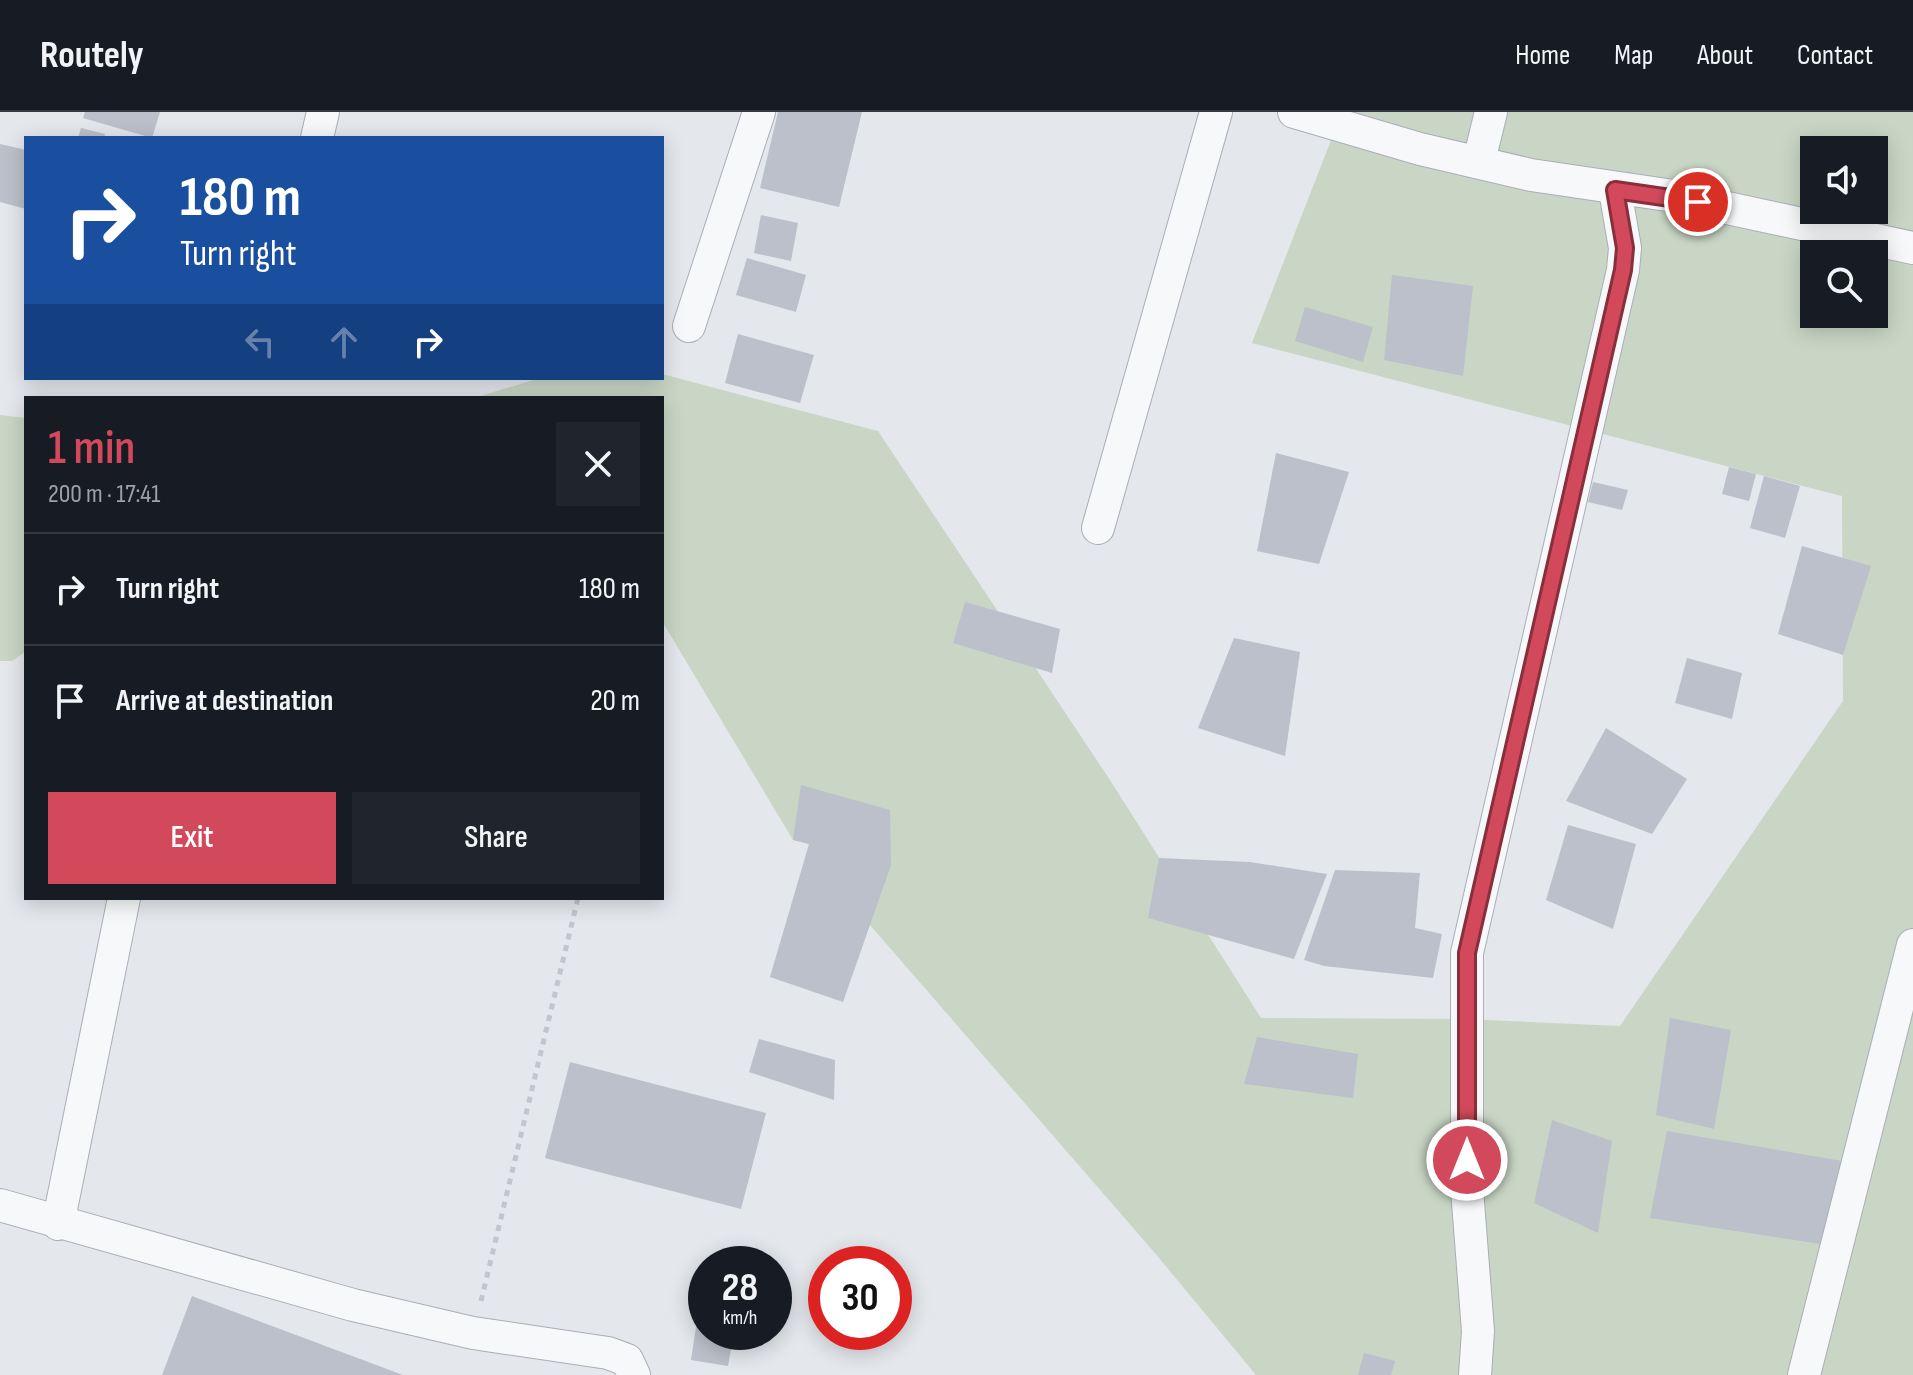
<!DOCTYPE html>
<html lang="en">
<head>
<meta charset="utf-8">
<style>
	:root { --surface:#171b24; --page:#20242c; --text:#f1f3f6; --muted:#9ea1a6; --line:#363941; --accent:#d1495b }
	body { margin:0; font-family:"Sofia Sans Condensed",sans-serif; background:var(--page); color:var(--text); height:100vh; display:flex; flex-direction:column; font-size:30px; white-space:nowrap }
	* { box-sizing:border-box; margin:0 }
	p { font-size:26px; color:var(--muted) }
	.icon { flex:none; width:44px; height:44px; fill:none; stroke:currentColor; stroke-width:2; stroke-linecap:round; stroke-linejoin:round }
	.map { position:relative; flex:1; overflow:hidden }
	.side { position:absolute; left:24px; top:284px; width:640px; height:504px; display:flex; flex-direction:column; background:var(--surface); border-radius:0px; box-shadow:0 4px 20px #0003 }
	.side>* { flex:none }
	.guide { position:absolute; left:24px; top:24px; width:640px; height:244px; border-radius:0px; box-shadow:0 4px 20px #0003; background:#1a4fa0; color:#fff; overflow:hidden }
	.tools { position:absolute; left:1800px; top:24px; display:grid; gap:16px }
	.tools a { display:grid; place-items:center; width:88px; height:88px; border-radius:0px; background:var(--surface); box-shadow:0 4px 20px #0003; font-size:40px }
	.speed { position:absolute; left:688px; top:1134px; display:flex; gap:16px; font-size:40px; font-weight:700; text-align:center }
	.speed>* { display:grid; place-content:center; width:104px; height:104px; border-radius:50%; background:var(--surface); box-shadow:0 4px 20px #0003; line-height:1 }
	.speed small { font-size:20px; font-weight:400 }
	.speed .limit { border:12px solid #d22; background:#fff; color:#111 }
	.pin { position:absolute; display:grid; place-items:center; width:68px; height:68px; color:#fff; margin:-34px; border:4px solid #fff; border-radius:50%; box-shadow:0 2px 8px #0007 }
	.me { position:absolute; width:88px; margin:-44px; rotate:0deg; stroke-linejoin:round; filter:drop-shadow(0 0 6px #0008) }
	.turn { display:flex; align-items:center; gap:28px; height:168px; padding:0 24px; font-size:36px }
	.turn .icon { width:104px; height:104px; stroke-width:2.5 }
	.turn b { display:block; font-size:56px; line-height:68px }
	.lanes { display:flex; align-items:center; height:76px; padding:0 24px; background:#0003; justify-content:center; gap:40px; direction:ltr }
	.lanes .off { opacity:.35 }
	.round { display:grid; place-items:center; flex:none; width:84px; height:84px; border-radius:0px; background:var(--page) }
	.head { display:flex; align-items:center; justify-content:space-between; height:136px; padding:0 24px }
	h1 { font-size:48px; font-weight:600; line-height:60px; color:var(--accent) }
	.action { display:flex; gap:16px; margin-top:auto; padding:16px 24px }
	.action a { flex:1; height:92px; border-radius:0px; background:var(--accent); color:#fff; font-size:32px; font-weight:600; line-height:92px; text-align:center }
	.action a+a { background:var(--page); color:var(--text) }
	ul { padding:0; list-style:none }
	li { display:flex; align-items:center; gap:24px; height:112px; padding:0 24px; border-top:2px solid var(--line) }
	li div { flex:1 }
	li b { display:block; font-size:30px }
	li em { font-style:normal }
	header { display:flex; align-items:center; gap:48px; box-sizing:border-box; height:112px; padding:0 40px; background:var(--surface); border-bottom:2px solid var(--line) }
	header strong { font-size:38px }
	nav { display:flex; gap:44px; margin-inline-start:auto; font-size:28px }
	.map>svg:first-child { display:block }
	.green { fill:#c9d6c5; fill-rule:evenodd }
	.building { fill:#bbc0ca }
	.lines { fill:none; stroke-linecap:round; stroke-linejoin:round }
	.minor-casing { stroke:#a9aeb7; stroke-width:34 }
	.path { stroke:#c2c5cb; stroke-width:5; stroke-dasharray:6 6; stroke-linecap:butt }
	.minor { stroke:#f7f8fa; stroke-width:32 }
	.route-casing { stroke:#882f3b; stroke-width:20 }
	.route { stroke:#d1495b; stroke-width:14 }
</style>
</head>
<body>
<header>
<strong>Routely</strong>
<nav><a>Home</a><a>Map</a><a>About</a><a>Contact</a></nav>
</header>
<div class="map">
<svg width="1913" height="1263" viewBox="0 0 1913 1263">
	<rect width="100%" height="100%" fill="#e4e7ec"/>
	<g class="green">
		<path d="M 1342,0 L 1913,0 L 1913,1263 L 1256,1263 L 1154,1140 L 837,775 L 809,732 L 793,728 L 662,509 L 662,286 L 474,286 L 540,266 L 662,266 L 662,262 L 878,319 L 1108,665 L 1261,906 L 1466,907 L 1620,914 L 1843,589 L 1842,384 L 1252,231 ZM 1814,38 L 1874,38 L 1874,98 L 1814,98 ZM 1814,142 L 1874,142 L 1874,202 L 1814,202 Z"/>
		<polygon points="0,303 26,306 26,539 12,549 0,549"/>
	</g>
	<g class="building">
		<polygon points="85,0 160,0 152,26 83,6"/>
		<polygon points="778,0 862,0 839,95 760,76"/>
		<polygon points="81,16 105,22 104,26 78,26"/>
		<polygon points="0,32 26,38 26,97 0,90"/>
		<polygon points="761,103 798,111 791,149 754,141"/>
		<polygon points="747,146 806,163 796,200 736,183"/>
		<polygon points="1392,163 1473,174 1463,264 1384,248"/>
		<polygon points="1305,195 1373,215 1363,250 1295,229"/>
		<polygon points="738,222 814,243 800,291 725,271"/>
		<polygon points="1276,341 1349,360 1319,452 1257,439"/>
		<polygon points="1729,355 1756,362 1749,389 1722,382"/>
		<polygon points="1764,364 1800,374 1785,426 1750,416"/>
		<polygon points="1593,370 1628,378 1622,398 1588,390"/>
		<polygon points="1802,434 1871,454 1843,543 1778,522"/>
		<polygon points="965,490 1060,517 1052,561 953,531"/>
		<polygon points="1234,526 1300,540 1285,644 1198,616"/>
		<polygon points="1687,546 1742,561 1732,607 1675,591"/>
		<polygon points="1606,616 1687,667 1652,722 1566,689"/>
		<polygon points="801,673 890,698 891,753 843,890 770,865 809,732 793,728"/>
		<polygon points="1568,713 1636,732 1613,817 1546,788"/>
		<polygon points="1159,746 1250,750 1327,762 1294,847 1148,806"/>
		<polygon points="1335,758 1420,761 1415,816 1442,822 1433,866 1324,854 1304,848"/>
		<polygon points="1670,906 1731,918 1714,1017 1656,1003"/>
		<polygon points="1257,925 1358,942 1353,986 1244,972"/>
		<polygon points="759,927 835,948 834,988 749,960"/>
		<polygon points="570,950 766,1001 741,1097 545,1046"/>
		<polygon points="1552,1008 1612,1029 1598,1121 1534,1091"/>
		<polygon points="1667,1019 1854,1051 1834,1134 1650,1106"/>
		<polygon points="702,1150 706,1151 706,1187 698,1186"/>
		<polygon points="192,1184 403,1263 162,1263"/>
		<polygon points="696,1215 706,1217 706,1220 734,1221 728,1254 691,1248"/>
		<polygon points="1364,1241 1395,1249 1391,1263 1358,1263"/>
	</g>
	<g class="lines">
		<defs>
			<g id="minor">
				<polyline points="1294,0 1420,37 1531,63 1667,83 1913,136"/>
				<polyline points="317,26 323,0"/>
				<polyline points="1479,49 1491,0"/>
				<polyline points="689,214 759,0"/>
				<polyline points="1098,416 1216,0"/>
				<polyline points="0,1093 353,1193 473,1221 608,1241 627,1248 634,1263"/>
				<polyline points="58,1112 124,786"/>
				<polyline points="1475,1263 1478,1219 1467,1077 1467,841 1623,158 1625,136 1615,78"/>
				<polyline points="1804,1263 1913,833"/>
			</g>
		</defs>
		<use href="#minor" class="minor-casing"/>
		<polyline class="path" points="481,1189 578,786"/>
		<use href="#minor" class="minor"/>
	</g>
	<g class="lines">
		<defs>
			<polyline id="route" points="1467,1048 1467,841 1623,158 1625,136 1615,78 1698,90"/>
		</defs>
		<use href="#route" class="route-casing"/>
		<use href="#route" class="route"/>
	</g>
</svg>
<div class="tools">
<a><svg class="icon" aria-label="sound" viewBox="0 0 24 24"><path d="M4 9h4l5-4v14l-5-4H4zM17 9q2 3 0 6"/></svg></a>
<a><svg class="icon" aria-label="search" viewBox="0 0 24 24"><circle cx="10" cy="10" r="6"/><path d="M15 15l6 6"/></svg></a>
</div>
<div class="speed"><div>28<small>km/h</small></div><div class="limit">30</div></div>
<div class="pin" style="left:1698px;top:90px;background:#d93025"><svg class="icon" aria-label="arrive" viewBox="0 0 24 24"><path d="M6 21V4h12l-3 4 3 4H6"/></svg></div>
<svg class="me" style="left:1467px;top:1048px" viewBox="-20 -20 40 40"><circle r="17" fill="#d1495b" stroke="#fff" stroke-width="3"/><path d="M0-11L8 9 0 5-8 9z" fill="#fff"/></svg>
<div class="guide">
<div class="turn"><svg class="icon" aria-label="right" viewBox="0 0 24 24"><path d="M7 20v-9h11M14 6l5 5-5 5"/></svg><div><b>180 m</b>Turn right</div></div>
<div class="lanes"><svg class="icon off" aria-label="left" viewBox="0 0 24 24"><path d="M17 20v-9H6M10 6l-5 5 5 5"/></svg><svg class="icon off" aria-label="ahead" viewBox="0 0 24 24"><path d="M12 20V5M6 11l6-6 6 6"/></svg><svg class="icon" aria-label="right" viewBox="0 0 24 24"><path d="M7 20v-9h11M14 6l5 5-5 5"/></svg></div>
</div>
<section class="side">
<div class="head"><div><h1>1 min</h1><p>200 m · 17:41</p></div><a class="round"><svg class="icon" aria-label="close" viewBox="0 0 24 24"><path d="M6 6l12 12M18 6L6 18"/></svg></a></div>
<ul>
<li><svg class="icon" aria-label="right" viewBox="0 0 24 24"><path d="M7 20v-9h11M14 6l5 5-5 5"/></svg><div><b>Turn right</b></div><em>180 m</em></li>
<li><svg class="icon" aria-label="arrive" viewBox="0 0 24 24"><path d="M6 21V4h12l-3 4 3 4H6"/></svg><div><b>Arrive at destination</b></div><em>20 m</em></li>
</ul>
<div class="action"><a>Exit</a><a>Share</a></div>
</section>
</div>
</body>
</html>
